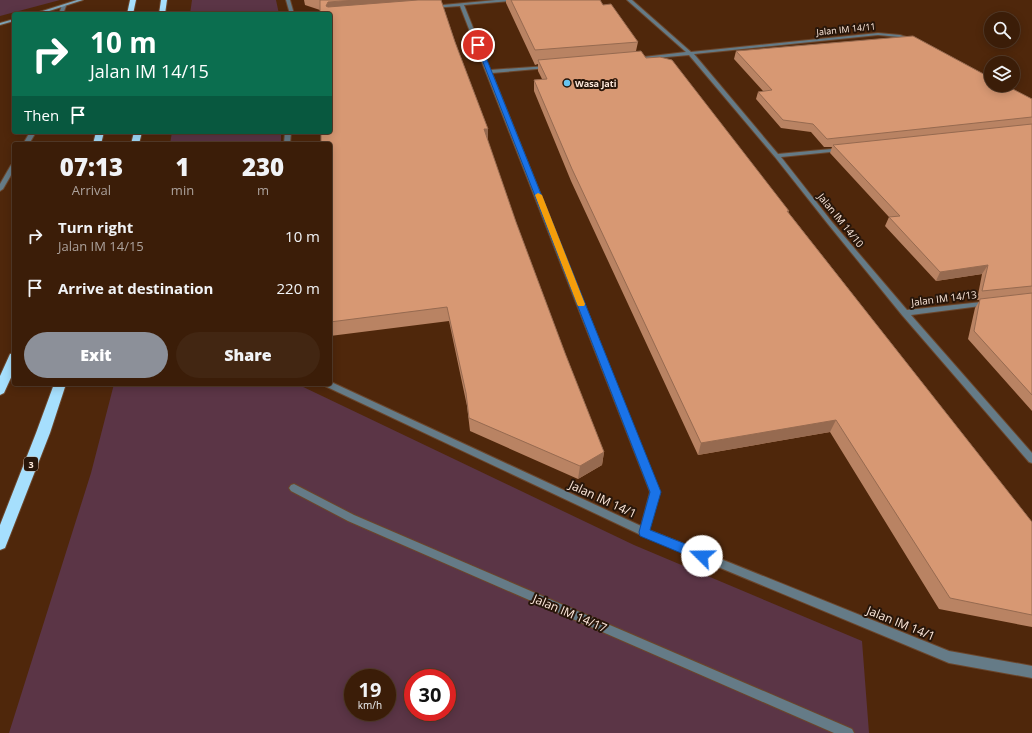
<!DOCTYPE html>
<html lang="en">
<head>
<meta charset="utf-8">
<style>
	:root { --surface:#3b1d08; --page:#422612; --text:#f1f3f6; --muted:#aca29c; --line:#543b29; --accent:#8c9099 }
	body { margin:0; font-family:"Open Sans",sans-serif; background:var(--page); color:var(--text); height:100vh; display:flex; flex-direction:column; font-size:15px; white-space:nowrap }
	* { box-sizing:border-box; margin:0 }
	p { font-size:13px; color:var(--muted) }
	.icon { flex:none; width:22px; height:22px; fill:none; stroke:currentColor; stroke-width:2; stroke-linecap:round; stroke-linejoin:round }
	.map { position:relative; flex:1; overflow:hidden }
	.panel { position:absolute; left:12px; top:142px; width:320px; height:244px; display:flex; flex-direction:column; background:var(--surface); border-radius:4px; box-shadow:0 2px 10px #0003,0 0 0 1px var(--line) }
	.panel>* { flex:none }
	.top-card { position:absolute; left:12px; top:12px; width:320px; height:122px; border-radius:4px; box-shadow:0 2px 10px #0003,0 0 0 1px var(--line); background:#0b6e4f; color:#fff; overflow:hidden }
	.tools { position:absolute; left:984px; top:12px; display:grid; gap:8px }
	.tools a { display:grid; place-items:center; width:36px; height:36px; border-radius:50%; background:var(--surface); box-shadow:0 2px 10px #0003,0 0 0 1px var(--line); font-size:20px }
	.speed { position:absolute; left:344px; top:669px; display:flex; gap:8px; font-size:20px; font-weight:700; text-align:center }
	.speed>* { display:grid; place-content:center; width:52px; height:52px; border-radius:50%; background:var(--surface); box-shadow:0 2px 10px #0003,0 0 0 1px var(--line); line-height:1 }
	.speed small { font-size:10px; font-weight:400 }
	.speed .limit { border:6px solid #d22; background:#fff; color:#111 }
	.pin { position:absolute; display:grid; place-items:center; width:34px; height:34px; color:#fff; margin:-17px; border:2px solid #fff; border-radius:50%; box-shadow:0 1px 4px #0007 }
	.me { position:absolute; width:44px; margin:-22px; rotate:292deg; stroke-linejoin:round; filter:drop-shadow(0 0 3px #0008) }
	.turn { display:flex; align-items:center; gap:14px; height:84px; padding:0 12px; font-size:18px }
	.turn .icon { width:52px; height:52px; stroke-width:2.5 }
	.turn b { display:block; font-size:28px; line-height:34px }
	.then { display:flex; align-items:center; height:38px; padding:0 12px; background:#0003; gap:8px; font-size:15px }
	.eta { display:flex; justify-content:space-evenly; align-items:center; height:68px; text-align:center }
	.eta b { font-size:24px; font-weight:800; line-height:28px }
	.primary-button { display:flex; gap:8px; margin-top:auto; padding:8px 12px }
	.primary-button a { flex:1; height:46px; border-radius:24px; background:var(--accent); color:#fff; font-size:16px; font-weight:800; line-height:46px; text-align:center }
	.primary-button a+a { background:var(--page); color:var(--text) }
	ul { padding:0; list-style:none }
	li { display:flex; align-items:center; gap:12px; height:52px; padding:0 12px }
	li div { flex:1 }
	li b { display:block; font-size:15px }
	li em { font-style:normal }
	.map>svg:first-child { display:block }
	.green { fill:#5b3546; fill-rule:evenodd }
	.lines { fill:none; stroke-linecap:round; stroke-linejoin:round }
	.street-casing { stroke:#6b462c; stroke-width:2 }
	.secondary-casing { stroke:#6b462c; stroke-width:2 }
	.highway-casing { stroke:#6b462c; stroke-width:2 }
	.street { fill:#657b87; fill-rule:evenodd }
	.secondary { fill:#7fa4b7; fill-rule:evenodd }
	.highway { fill:#a6dffd; fill-rule:evenodd }
	.wall { fill:#b98363 }
	.shaded-wall { fill:#966a50 }
	.building { fill:#d79873; stroke:#966a50 }
	.route { fill:#1a73e8; stroke:#114b97 }
	.slow { fill:#f59e0b }
	.poi-dot { fill:#68c4f0; stroke:#28160a; stroke-width:1.5 }
	.labels { text-anchor:middle; dominant-baseline:central; stroke-width:4; stroke-linejoin:round; paint-order:stroke }
	.far-street-label { font-size:9px; fill:#fee9dc; stroke:#28160a }
	.far-poi-label { font-size:9px; font-weight:bold; fill:#fee9dc; stroke:#28160a; text-anchor:start }
	.shield { fill:#28160a; stroke:#beaa9d; stroke-width:1 }
	.shield-label { font-size:9px; font-weight:bold; fill:#fee9dc }
	.street-label { font-size:10px; fill:#fee9dc; stroke:#28160a }
	.near-street-label { font-size:12px; fill:#fee9dc; stroke:#28160a }
</style>
</head>
<body>
<div class="map">
<svg width="1032" height="733" viewBox="0 0 1032 733">
	<rect width="100%" height="100%" fill="#4f270b"/>
	<g class="green">
		<polygon points="0,0 60,0 0,16"/>
		<polygon points="192,0 276,0 279,14 190,14"/>
		<polygon points="172,132 281,132 281,144 170,144"/>
		<path d="M 114,384 L 297,384 L 634,545 L 862,641 L 869,733 L 9,733 L 91,473 ZM 353,678 L 387,678 L 387,712 L 353,712 ZM 413,678 L 447,678 L 447,712 L 413,712 Z"/>
	</g>
	<g class="lines">
		<defs>
			<g id="street">
				<polygon points="286,0 290,0 294,14 290,14"/>
				<polygon points="496,0 512,0 510,1 464,5 490,70 548,66 550,67 548,68 492,73 660,492 649,530 949,651 1032,666 1032,678 949,663 641,535 325,386 324,384 330,384 331,382 641,526 650,492 460,6 432,8 430,7 432,6"/>
				<polygon points="627,0 632,0 691,52 878,33 900,35 913,39 913,40 911,41 899,37 878,35 694,54 778,154 842,148 842,150 840,151 781,157 832,222 907,310 991,301 992,303 991,305 988,305 911,315 1032,453 1032,463 1029,462 902,315 828,224 775,157 689,55 633,60 633,59 635,58 686,52"/>
				<polygon points="62,5 66,6 63,14 59,14"/>
				<polygon points="30,132 36,132 29,144 23,144"/>
				<polygon points="285,132 291,132 290,144 284,144"/>
				<polygon points="14,163 14,170 3,189 0,191 0,184 11,165"/>
				<polygon points="294,484 354,515 852,729 854,733 834,733 348,521 291,491 289,488 291,485"/>
			</g>
			<g id="secondary">
				<polygon points="77,0 83,0 40,14 33,14"/>
				<polygon points="14,19 14,21 0,25 0,23"/>
			</g>
			<g id="highway">
				<polygon points="130,0 136,0 133,14 127,14"/>
				<polygon points="161,0 167,0 165,14 159,14"/>
				<polygon points="96,132 104,132 101,144 93,144"/>
				<polygon points="134,132 142,132 139,144 131,144"/>
				<polygon points="14,353 14,371 4,393 0,395 0,376 10,354"/>
				<polygon points="54,384 66,384 50,433 7,543 5,548 0,550 0,525 36,433"/>
			</g>
		</defs>
		<use href="#street" class="street-casing"/>
		<use href="#secondary" class="secondary-casing"/>
		<use href="#highway" class="highway-casing"/>
		<use href="#street" class="street"/>
		<use href="#secondary" class="secondary"/>
		<use href="#highway" class="highway"/>
	</g>
	<g class="wall">
		<polygon points="304,0 441,0 455,42 488,129 488,142 516,222 565,353 604,452 602,465 578,479 470,431 467,406 449,321 330,336 330,144 320,10 305,5"/>
		<polygon points="506,0 600,0 603,5 638,42 636,51 646,58 789,211 788,212 1032,522 1032,627 939,609 830,432 698,455 571,181 534,91 534,80 542,79 538,71 538,64 535,65 506,3"/>
		<polygon points="736,51 991,78 1032,99 1032,411 968,339 975,308 980,300 977,300 982,274 936,281 885,226 889,217 830,153 832,147 824,147 811,132 781,128 756,99 758,92 763,91 734,59"/>
	</g>
	<g class="shaded-wall">
		<polygon points="356,0 439,0 330,14 326,6 328,2"/>
		<polygon points="484,129 488,129 488,142"/>
		<polygon points="988,265 982,274 936,281 940,272"/>
		<polygon points="836,420 830,432 698,455 701,443"/>
		<polygon points="604,452 602,465 578,479 580,466"/>
	</g>
	<g class="building">
		<polygon points="320,0 356,0 328,2 326,6 328,7 418,0 441,0 455,42 488,129 484,129 516,222 565,353 604,452 580,466 469,418 466,393 447,307 330,322 330,144 321,144 321,132 330,132 330,14 320,14"/>
		<polygon points="511,0 600,0 603,5 611,4 638,42 535,50"/>
		<polygon points="913,36 991,78 991,85 1005,85 1032,99 1032,117 827,139 813,124 783,120 758,92 772,90 736,51"/>
		<polygon points="641,51 646,58 660,57 672,60 789,211 787,211 1032,522 1032,615 950,598 836,420 701,443 572,169 534,80 547,79 538,60"/>
		<polygon points="1032,124 1032,286 982,291 988,265 940,272 889,217 900,216 833,145"/>
		<polygon points="1032,293 1032,395 974,331 980,299"/>
	</g>
	<polygon class="route" points="476,44 481,45 661,492 650,530 706,552 708,556 706,560 702,561 698,560 640,536 639,532 650,492"/>
	<polygon class="slow" points="538,193 542,195 585,304 584,306 578,306 577,304 535,195"/>
	<circle class="poi-dot" cx="567" cy="83" r="4"/>
	<g class="labels">
		<g class="far-street-label">
			<text transform="translate(846 29) rotate(-6)">Jalan IM 14/11</text>
		</g>
		<g class="far-poi-label">
			<text x="575" y="83">Wasa Jati</text>
		</g>
		<rect class="shield" x="24" y="457" width="14" height="14" rx="3"/>
		<g class="shield-label">
			<text x="31" y="464">3</text>
		</g>
		<g class="street-label">
			<text transform="translate(841 220) rotate(51)">Jalan IM 14/10</text>
			<text transform="translate(944 298) rotate(-7)">Jalan IM 14/13</text>
		</g>
		<g class="near-street-label">
			<text transform="translate(603 499) rotate(25)">Jalan IM 14/1</text>
			<text transform="translate(570 613) rotate(23)">Jalan IM 14/17</text>
			<text transform="translate(901 623) rotate(22)">Jalan IM 14/1</text>
		</g>
	</g>
</svg>
<div class="tools">
<a><svg class="icon" aria-label="search" viewBox="0 0 24 24"><circle cx="10" cy="10" r="6"/><path d="M15 15l6 6"/></svg></a>
<a><svg class="icon" aria-label="layers" viewBox="0 0 24 24"><path d="M12 4l9 5-9 5-9-5zM3 14l9 5 9-5"/></svg></a>
</div>
<div class="speed"><div>19<small>km/h</small></div><div class="limit">30</div></div>
<div class="pin" style="left:478px;top:45px;background:#d93025"><svg class="icon" aria-label="arrive" viewBox="0 0 24 24"><path d="M6 21V4h12l-3 4 3 4H6"/></svg></div>
<svg class="me" style="left:702px;top:556px" viewBox="-20 -20 40 40"><circle r="19" fill="#fff"/><path d="M0-13L10 11 0 6-10 11z" fill="#1a73e8"/></svg>
<div class="top-card">
<div class="turn"><svg class="icon" aria-label="right" viewBox="0 0 24 24"><path d="M7 20v-9h11M14 6l5 5-5 5"/></svg><div><b>10 m</b>Jalan IM 14/15</div></div>
<div class="then">Then<svg class="icon" aria-label="arrive" viewBox="0 0 24 24"><path d="M6 21V4h12l-3 4 3 4H6"/></svg></div>
</div>
<section class="panel">
<div class="eta">
<div><b>07:13</b><p>Arrival</p></div>
<div><b>1</b><p>min</p></div>
<div><b>230</b><p>m</p></div>
</div>
<ul>
<li><svg class="icon" aria-label="right" viewBox="0 0 24 24"><path d="M7 20v-9h11M14 6l5 5-5 5"/></svg><div><b>Turn right</b><p>Jalan IM 14/15</p></div><em>10 m</em></li>
<li><svg class="icon" aria-label="arrive" viewBox="0 0 24 24"><path d="M6 21V4h12l-3 4 3 4H6"/></svg><div><b>Arrive at destination</b></div><em>220 m</em></li>
</ul>
<div class="primary-button"><a>Exit</a><a>Share</a></div>
</section>
</div>
</body>
</html>
